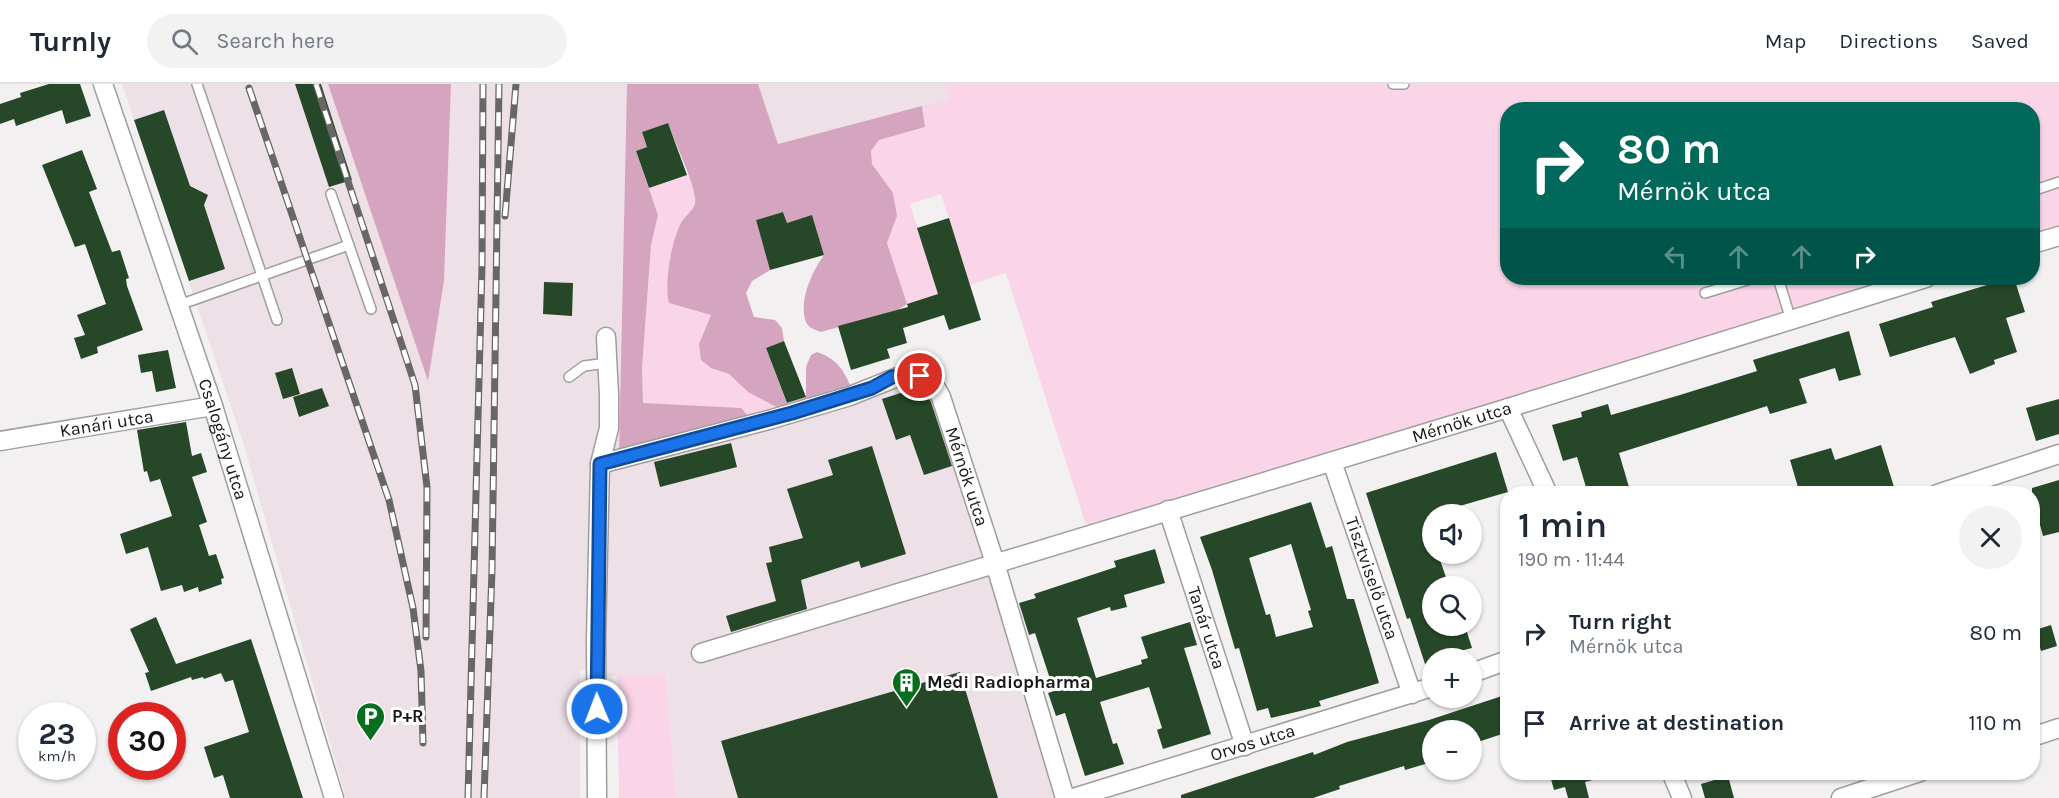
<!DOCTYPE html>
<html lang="en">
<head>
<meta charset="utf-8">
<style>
	:root { --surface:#fff; --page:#f2f2f3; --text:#1f2937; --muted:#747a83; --line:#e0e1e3 }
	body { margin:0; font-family:Karla,sans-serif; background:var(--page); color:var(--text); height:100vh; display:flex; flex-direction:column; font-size:22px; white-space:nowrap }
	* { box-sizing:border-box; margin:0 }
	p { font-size:20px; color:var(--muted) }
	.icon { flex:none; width:33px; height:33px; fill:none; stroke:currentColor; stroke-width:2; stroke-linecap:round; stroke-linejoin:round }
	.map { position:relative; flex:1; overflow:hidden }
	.details { position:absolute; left:1500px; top:402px; width:540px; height:294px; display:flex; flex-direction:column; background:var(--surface); border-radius:24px; box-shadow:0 2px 4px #0004 }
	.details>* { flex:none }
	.top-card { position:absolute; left:1500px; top:18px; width:540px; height:183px; border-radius:24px; box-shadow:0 2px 4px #0004; background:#00695c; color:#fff; overflow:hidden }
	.buttons { position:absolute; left:1422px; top:420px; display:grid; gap:12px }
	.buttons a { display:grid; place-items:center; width:60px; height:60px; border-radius:50%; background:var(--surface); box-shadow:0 2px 4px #0004; font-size:30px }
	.speed { position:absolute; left:18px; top:618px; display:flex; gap:12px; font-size:30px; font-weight:700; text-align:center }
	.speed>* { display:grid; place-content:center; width:78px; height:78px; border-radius:50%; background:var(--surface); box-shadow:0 2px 4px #0004; line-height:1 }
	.speed small { font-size:15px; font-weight:400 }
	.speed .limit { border:9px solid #d22; background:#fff; color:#111 }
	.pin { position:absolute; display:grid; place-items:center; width:51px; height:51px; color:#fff; margin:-26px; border:3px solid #fff; border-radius:50%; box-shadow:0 2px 6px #0007 }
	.me { position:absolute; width:66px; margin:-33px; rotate:359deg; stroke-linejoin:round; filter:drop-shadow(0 0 4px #0008) }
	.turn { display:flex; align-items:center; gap:21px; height:126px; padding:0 18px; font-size:27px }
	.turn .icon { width:78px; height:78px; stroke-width:2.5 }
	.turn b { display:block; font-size:42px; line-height:51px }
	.lanes { display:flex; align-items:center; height:57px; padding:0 18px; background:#0003; justify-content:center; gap:30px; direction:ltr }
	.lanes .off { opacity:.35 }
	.round { display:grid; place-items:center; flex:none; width:63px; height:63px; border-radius:32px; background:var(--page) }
	.overview { display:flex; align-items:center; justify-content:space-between; height:102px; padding:0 18px }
	h1 { font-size:36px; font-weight:600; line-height:45px }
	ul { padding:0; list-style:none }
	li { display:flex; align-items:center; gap:18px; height:90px; padding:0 18px }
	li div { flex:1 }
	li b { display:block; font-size:22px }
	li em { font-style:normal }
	header { display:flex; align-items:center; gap:36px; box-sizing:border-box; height:84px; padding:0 30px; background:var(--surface); border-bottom:2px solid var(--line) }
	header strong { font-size:28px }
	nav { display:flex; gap:33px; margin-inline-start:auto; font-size:21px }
	.search { width:420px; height:54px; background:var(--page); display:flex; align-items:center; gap:15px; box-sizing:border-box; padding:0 21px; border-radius:33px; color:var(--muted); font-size:22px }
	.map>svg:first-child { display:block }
	.built { fill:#ede1e7 }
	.green { fill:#fad5e8 }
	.forest { fill:#d5a4be }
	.building { fill:#264828; fill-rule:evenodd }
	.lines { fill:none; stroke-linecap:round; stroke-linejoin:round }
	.service-casing { stroke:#a09d9e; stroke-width:12 }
	.minor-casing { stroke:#a09d9e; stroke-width:21 }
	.service { stroke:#fff; stroke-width:9 }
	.minor { stroke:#fff; stroke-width:18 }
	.rail-casing { stroke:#686666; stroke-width:7 }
	.rail { stroke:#fff; stroke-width:4.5; stroke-dasharray:14; stroke-linecap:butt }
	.route-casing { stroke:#114b97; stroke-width:15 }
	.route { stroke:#1a73e8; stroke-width:10 }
	.labels { text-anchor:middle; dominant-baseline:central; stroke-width:6; stroke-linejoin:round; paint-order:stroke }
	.street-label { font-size:18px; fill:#181717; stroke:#fff }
	.poi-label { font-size:18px; font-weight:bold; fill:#181717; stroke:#fff; text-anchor:start }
</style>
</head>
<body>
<header>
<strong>Turnly</strong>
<div class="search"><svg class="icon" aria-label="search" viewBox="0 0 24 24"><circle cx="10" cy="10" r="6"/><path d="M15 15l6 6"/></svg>Search here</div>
<nav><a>Map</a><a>Directions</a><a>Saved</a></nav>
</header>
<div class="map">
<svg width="2059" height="714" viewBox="0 0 2059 714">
	<rect width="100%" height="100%" fill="#f3f0f1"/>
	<g class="built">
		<polygon points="122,0 328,0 428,295 444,197 451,0 627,0 619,368 922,282 1063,714 676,714 666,590 594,593 593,586 580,586 580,714 346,714 242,355"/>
		<polygon points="758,0 944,0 949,15 778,60"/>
	</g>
	<g class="green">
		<polygon points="944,0 2059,0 2059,143 2033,152 2032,26 1508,26 1508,194 1901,194 1595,291 1088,440 1085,438 1006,189 970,201 941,110 910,120 938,210 907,220 887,159 897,132 893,109 872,80 871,67 879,56 925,43 922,22 949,15"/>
		<path d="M 687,91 C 702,115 695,120 680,141 L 711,231 L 699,260 L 711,284 L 729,290 L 748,308 L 780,325 L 749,333 L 741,324 L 643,320 L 642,284 L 651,161 L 658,131 L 649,104 Z"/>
		<polygon points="666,590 676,714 619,714 617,592"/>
	</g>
	<g class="forest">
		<polygon points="328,0 451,0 444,197 428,297"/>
		<path d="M 627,0 L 758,0 L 778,60 L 922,22 L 925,43 L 879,56 L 871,67 L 872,80 L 893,109 L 897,132 L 887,159 L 907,220 L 898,226 L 821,248 C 816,246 808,244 806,238 C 798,217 813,186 824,171 L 812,132 L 787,139 L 783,128 L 756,136 L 770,186 L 752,197 L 746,209 L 754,233 L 775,236 L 782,244 L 784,257 L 766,264 L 787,320 L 806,313 L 806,283 L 811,271 L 817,268 C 837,275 843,285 851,303 L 780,325 L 748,308 L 729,290 L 711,284 L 701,276 L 699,260 L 711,231 L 669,219 C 664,200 671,160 680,141 C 683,133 694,127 695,118 C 698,107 673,54 668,39 L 642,48 L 647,63 L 636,67 L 658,131 L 651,161 L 642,284 L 643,319 L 741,324 L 749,333 L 619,369 Z"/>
	</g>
	<g class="building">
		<polygon points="49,0 80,0 91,32 66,40 62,26 16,42 14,35 0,40 0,20 21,13 20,9"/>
		<polygon points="295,0 321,0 352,96 329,103"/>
		<polygon points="164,26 190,102 208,111 204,121 225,185 189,197 134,36"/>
		<polygon points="668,39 687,91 649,104 636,67 647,63 642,48"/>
		<polygon points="82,66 97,105 89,108 112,168 120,166 129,194 126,195 127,202 143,246 97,263 98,269 81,275 74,254 85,251 77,231 106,220 85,160 75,163 42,81"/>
		<polygon points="783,128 787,139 812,131 824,171 770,186 756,136"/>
		<polygon points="949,134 981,236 949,246 944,231 903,244 907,259 887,265 890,274 851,286 838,242 908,223 907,220 938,210 917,144"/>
		<polygon points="2010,194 2014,194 2025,228 2006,234 2017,268 1994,276 1995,280 1970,290 1955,253 1890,273 1879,240 1933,223 1931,218"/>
		<polygon points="544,198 573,199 572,232 543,230"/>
		<polygon points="1849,247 1861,291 1839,297 1835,284 1799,295 1807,319 1770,330 1767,322 1619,369 1631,410 1588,410 1577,373 1563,377 1552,341 1582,333 1581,328 1608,320 1611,331 1680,311 1757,287 1753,276"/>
		<polygon points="784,257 806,313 787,319 766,264"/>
		<polygon points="168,266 176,304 156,308 152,287 141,289 138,271"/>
		<polygon points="292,284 300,310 283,315 275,289"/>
		<polygon points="322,304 329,322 299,333 293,313"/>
		<polygon points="910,306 925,309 931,318 952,382 924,391 910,351 896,356 882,315"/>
		<polygon points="2059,315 2059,350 2036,357 2026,324"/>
		<polygon points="186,338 192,372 201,369 207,388 192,393 207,438 199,441 209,472 216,470 224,494 221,495 222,500 199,508 198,503 184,508 182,501 161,507 148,463 126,470 120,450 172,432 160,395 150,398 147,387 144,388 137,346"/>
		<polygon points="731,359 737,383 660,403 654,378"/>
		<polygon points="1881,361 1894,403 1872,410 1800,410 1790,376 1831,364 1835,376"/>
		<polygon points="872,362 906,470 861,484 859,477 801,496 807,525 731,548 726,532 776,517 766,479 772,478 769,463 803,454 787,405 833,391 828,376"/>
		<polygon points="1496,368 1508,408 1432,430 1432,470 1438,470 1449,502 1432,502 1432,542 1465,542 1472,564 1432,574 1432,577 1425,580 1410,534 1407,535 1366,409"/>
		<polygon points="2059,396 2059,448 2043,452 2039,437 2032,439 2032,404"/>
		<path d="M 1311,418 L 1326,464 L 1332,462 L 1347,515 L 1354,515 L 1379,599 L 1319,617 L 1321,622 L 1271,634 L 1268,624 L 1257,627 L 1239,564 L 1235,565 L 1212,486 L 1200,453 ZM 1291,460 L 1311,526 L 1308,527 L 1313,543 L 1276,553 L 1270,530 L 1266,531 L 1249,474 Z"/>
		<polygon points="1155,465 1165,499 1124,511 1127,523 1111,527 1110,523 1077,534 1096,594 1142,580 1141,576 1148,574 1141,553 1190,538 1197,561 1184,564 1211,650 1163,665 1157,646 1162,644 1149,603 1100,618 1113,660 1117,659 1124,680 1085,692 1065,629 1056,632 1048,609 1054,607 1035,549 1029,551 1019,519 1036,514 1034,510 1116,483 1114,477"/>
		<polygon points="156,533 176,580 251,555 303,714 230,714 223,691 214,694 204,663 249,648 233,596 225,598 221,589 204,595 203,593 192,596 191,593 151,607 145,589 149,588 130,545"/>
		<polygon points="2051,541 2057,562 2041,567 2035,546"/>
		<polygon points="960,588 998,714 738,714 721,657"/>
		<polygon points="1508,610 1508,648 1472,660 1472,646 1432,646 1432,678 1405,686 1404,682 1339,702 1340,705 1313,714 1181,714 1181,711 1313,668 1314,671 1347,658 1429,636"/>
		<polygon points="1549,688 1599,688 1600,694 1585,698 1589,714 1568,714 1565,703 1554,706"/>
		<polygon points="1728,692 1734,714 1705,714 1701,700"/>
	</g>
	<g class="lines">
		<defs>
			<g id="service">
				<polyline points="197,0 277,236"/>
				<polyline points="1393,0 1404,0"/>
				<polyline points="2032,107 2059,98"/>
				<polyline points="331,110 371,225"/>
				<polyline points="1778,194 1791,236"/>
				<polyline points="1705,209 1754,194"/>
				<polyline points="179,221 349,161"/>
				<polyline points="569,293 584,282 607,279"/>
			</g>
			<g id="minor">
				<path id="s1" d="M 103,0 L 213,322 L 334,714"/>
				<polyline points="2032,160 2059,152"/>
				<polyline points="1508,324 1548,410"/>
				<path id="s2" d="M 0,357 L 213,322"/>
				<path id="s3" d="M 1332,378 L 1412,610"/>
				<path id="s4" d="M 600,380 L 772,335 L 850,312 L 905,290 L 920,292 L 933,299 L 941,313 L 995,479 L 1065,714"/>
				<polyline points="1937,410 2059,370"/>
				<path id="s5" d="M 1168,426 L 1245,662"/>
				<path id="s6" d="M 701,569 L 1508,324 L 1926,194"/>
				<polyline points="1472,589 1508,576"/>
				<polyline points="2032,653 2059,644"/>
				<polyline points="1671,688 1682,714"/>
				<polyline points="597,714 596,555 600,380 609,344 609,311 606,253"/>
				<path id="s7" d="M 1073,714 L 1432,603"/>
				<polyline points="1841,714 1920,688"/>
			</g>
		</defs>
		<use href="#service" class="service-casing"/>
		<use href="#minor" class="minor-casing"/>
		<use href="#service" class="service"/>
		<use href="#minor" class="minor"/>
		<defs>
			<g id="rail">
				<polyline points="316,0 415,301 427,403 426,553"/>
				<polyline points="249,4 389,416 413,524 421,587 423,659"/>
				<polyline points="505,132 516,0"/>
				<polyline points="468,714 482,182 483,0"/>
				<polyline points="484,714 492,486 499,0"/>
			</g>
		</defs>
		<use href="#rail" class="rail-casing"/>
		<use href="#rail" class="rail"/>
	</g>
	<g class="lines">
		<defs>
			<polyline id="route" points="597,625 600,380 792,329 872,304 892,293 905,290 920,292"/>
		</defs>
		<use href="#route" class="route-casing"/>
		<use href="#route" class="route"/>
	</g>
	<defs>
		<symbol id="building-pin" viewBox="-11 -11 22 30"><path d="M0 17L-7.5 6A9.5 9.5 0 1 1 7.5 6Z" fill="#066e1d" stroke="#fff"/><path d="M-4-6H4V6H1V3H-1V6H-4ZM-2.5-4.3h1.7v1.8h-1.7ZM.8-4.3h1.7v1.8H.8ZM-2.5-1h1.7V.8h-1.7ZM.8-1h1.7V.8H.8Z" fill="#fff"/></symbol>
		<symbol id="parking-pin" viewBox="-11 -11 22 30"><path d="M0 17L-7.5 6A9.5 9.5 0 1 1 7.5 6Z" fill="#066e1d" stroke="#fff"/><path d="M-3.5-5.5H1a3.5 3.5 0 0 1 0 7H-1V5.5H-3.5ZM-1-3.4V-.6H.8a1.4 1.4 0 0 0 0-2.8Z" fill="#fff"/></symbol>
	</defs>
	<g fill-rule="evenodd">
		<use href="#building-pin" x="890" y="582" width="33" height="45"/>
		<use href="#parking-pin" x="354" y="616" width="33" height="45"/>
	</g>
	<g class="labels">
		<g class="street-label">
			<text stroke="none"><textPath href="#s2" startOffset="108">Kanári utca</textPath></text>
			<text stroke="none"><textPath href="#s6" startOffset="795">Mérnök utca</textPath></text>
			<text stroke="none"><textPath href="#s1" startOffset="375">Csalogány utca</textPath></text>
			<text stroke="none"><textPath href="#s4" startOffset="448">Mérnök utca</textPath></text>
			<text stroke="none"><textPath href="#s3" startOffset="123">Tisztviselő utca</textPath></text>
			<text stroke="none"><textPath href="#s5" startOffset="124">Tanár utca</textPath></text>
			<text stroke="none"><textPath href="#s7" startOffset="188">Orvos utca</textPath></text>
		</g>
		<g class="poi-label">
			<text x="927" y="598">Medi Radiopharma</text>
			<text x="392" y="632">P+R</text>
		</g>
	</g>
</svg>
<div class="buttons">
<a><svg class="icon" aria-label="sound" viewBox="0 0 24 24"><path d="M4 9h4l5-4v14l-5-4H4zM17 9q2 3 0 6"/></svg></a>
<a><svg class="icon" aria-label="search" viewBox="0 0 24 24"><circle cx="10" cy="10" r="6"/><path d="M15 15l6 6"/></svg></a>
<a>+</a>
<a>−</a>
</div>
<div class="speed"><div>23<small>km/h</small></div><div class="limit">30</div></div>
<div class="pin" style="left:920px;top:292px;background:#d93025"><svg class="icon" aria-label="arrive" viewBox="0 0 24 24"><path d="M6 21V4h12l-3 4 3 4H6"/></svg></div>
<svg class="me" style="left:597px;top:625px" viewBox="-20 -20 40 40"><circle r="17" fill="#1a73e8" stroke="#fff" stroke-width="3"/><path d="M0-11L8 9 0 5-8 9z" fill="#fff"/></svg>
<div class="top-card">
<div class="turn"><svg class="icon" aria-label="right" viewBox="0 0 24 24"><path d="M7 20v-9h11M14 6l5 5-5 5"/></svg><div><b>80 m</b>Mérnök utca</div></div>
<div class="lanes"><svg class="icon off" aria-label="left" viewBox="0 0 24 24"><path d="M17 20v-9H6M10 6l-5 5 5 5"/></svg><svg class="icon off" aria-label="ahead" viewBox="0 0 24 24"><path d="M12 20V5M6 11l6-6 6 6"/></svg><svg class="icon off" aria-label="ahead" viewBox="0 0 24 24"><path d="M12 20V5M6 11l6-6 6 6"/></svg><svg class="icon" aria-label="right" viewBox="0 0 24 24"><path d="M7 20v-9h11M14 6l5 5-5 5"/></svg></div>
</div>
<section class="details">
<div class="overview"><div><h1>1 min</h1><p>190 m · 11:44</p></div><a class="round"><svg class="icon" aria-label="close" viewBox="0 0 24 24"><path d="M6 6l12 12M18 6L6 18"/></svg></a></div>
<ul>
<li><svg class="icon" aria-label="right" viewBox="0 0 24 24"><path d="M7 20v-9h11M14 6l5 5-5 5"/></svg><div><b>Turn right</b><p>Mérnök utca</p></div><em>80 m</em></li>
<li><svg class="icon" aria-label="arrive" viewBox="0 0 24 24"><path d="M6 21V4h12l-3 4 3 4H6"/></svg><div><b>Arrive at destination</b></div><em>110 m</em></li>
</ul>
</section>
</div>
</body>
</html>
